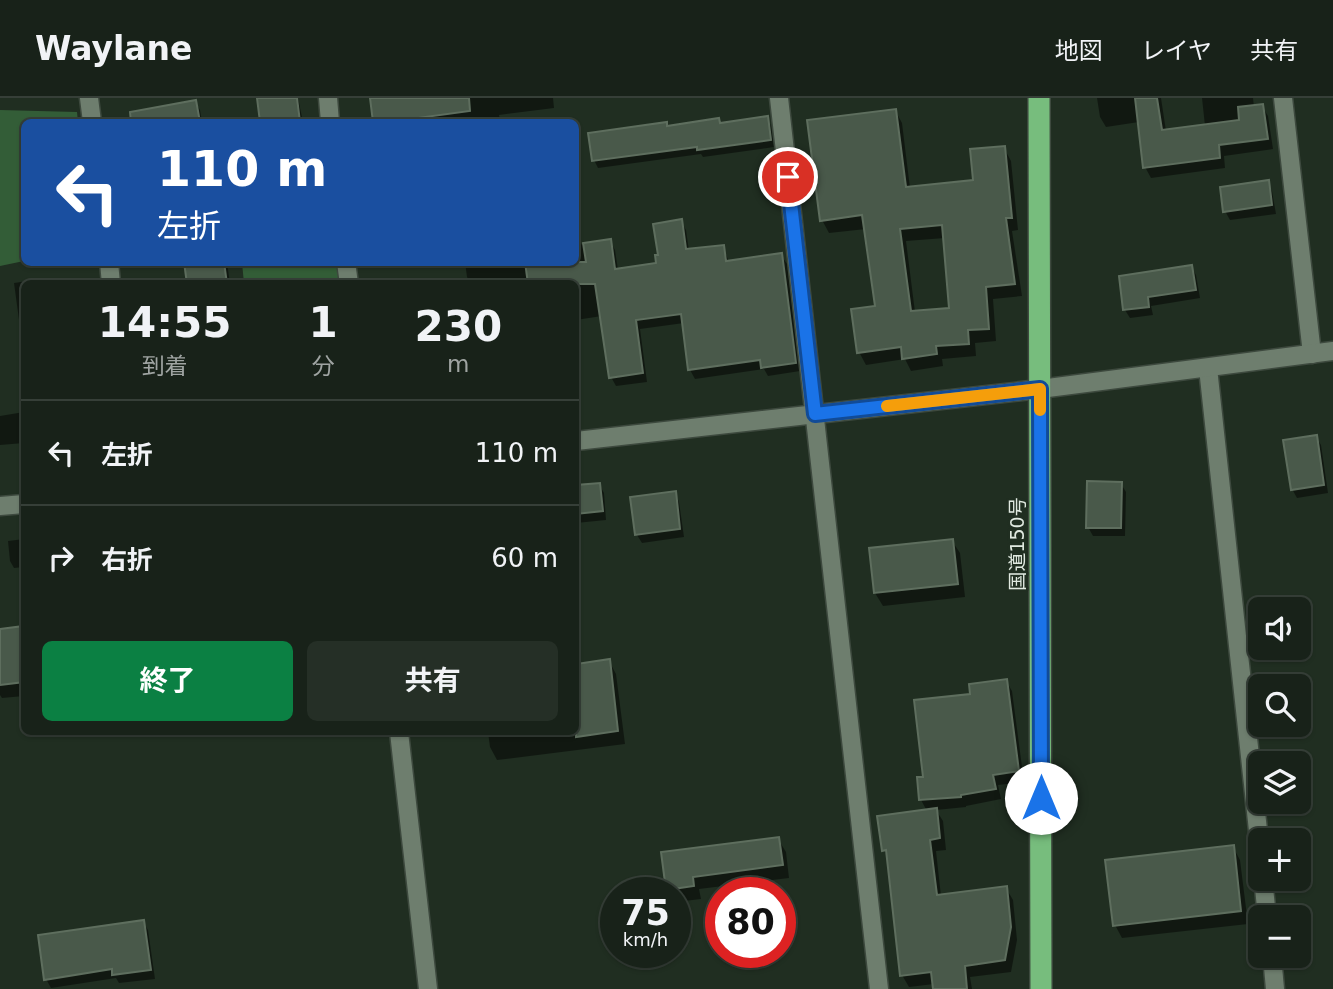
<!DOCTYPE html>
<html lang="ja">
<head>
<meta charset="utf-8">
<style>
	:root { --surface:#182219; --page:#252f26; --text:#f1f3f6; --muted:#9fa4a2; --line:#363f38; --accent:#0b8043 }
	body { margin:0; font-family:"DejaVu Sans","Noto Sans JP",sans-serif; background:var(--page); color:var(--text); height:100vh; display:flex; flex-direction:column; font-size:26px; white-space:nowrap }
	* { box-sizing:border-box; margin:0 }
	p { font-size:23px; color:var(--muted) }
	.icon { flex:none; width:38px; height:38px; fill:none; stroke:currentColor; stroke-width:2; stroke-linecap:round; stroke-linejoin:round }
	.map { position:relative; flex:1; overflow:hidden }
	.drawer { position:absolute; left:21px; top:182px; width:558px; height:455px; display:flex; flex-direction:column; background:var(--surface); border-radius:10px; box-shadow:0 2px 5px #0004,0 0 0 2px var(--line) }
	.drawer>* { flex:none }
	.banner { position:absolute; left:21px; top:21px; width:558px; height:147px; border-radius:10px; box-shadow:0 2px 5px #0004,0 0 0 2px var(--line); background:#1a4fa0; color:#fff; overflow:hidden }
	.buttons { position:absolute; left:1248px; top:499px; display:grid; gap:14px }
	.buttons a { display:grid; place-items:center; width:63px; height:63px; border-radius:10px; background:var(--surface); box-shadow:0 2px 5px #0004,0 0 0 2px var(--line); font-size:35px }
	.speed { position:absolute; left:600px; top:779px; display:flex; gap:14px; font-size:35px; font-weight:700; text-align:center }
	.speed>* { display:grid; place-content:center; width:91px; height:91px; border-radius:50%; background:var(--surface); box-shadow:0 2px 5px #0004,0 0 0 2px var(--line); line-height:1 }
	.speed small { font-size:18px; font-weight:400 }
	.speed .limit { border:10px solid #d22; background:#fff; color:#111 }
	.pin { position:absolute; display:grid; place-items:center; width:60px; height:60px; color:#fff; margin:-30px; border:4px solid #fff; border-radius:50%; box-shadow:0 2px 7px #0007 }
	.me { position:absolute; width:77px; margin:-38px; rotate:0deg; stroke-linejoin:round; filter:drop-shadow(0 0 5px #0008) }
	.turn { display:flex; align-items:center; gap:24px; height:147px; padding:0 21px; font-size:32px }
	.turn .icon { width:91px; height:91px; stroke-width:2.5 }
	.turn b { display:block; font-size:49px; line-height:60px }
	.eta { display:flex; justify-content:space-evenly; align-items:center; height:119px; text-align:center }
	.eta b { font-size:42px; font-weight:700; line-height:49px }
	.button { display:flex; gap:14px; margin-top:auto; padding:14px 21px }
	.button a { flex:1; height:80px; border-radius:10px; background:var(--accent); color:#fff; font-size:28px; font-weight:700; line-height:80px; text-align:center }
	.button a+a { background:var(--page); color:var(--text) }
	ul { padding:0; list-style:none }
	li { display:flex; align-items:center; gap:21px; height:105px; padding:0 21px; border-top:2px solid var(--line) }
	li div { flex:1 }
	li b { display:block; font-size:26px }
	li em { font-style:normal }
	header { display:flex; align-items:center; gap:42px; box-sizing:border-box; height:98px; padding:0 35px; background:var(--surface); border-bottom:2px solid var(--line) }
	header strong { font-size:33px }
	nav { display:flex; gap:38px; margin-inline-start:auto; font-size:24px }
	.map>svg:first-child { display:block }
	.green { fill:#335d37 }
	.shadow { fill:#0007; fill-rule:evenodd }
	.building { fill:#49594a; stroke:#5e6e5e; stroke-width:2; fill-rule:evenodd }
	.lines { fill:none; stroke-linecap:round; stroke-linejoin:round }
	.minor-casing { stroke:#3d493e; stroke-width:21 }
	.highway-casing { stroke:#3d493e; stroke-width:24 }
	.minor { stroke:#6e7e6e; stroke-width:18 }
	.highway { stroke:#77bd7d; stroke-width:21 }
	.route-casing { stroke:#114b97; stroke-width:18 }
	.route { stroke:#1a73e8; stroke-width:12 }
	.slow { stroke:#f59e0b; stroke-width:12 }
	.labels { text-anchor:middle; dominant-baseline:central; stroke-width:5; stroke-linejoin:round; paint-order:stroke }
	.street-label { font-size:19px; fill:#e0e9e0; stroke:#202e21 }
</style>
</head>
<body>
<header>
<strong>Waylane</strong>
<nav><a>地図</a><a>レイヤ</a><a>共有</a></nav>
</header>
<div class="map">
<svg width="1333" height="891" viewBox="0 0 1333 891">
	<rect width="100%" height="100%" fill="#202e21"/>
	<g class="green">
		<polygon points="0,12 77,14 78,24 24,24 24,163 0,168"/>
		<polygon points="242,165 346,165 348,179 303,185 244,185"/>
	</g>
	<g class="shadow">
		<polygon points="262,0 298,0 303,24 262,24 259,1"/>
		<polygon points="372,0 553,0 554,10 499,17 500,22 484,24 471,24 470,22 453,24 374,24"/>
		<polygon points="1097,0 1161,0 1166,33 1205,28 1202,0 1253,0 1254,9 1262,8 1268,18 1273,51 1224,58 1225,70 1151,80 1145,69 1139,24 1106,29 1100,19"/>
		<polygon points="195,4 200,12 202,24 168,24 165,9"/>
		<path d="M 895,12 L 902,25 L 910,90 L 975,84 L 1004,50 L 1011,63 L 1018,132 L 1012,133 L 1022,198 L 993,201 L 996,243 L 975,245 L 976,258 L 942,261 L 943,268 L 911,273 L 905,261 L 866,267 L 859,254 L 877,209 L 866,131 L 829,135 L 822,122 ZM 945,140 L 951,211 L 915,214 L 906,143 Z"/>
		<polygon points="767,20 771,28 774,49 703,59 701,56 598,70 594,62 668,30 719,22 721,27"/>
		<polygon points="1268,84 1272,93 1276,116 1230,122 1225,113"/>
		<polygon points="681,123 686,132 689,153 723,149 729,164 781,157 787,166 800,273 768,278 764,271 695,281 690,272 684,225 640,231 647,284 616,288 611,279 602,218 576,222 576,186 471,186 467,179 465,164 576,164 576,147 610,143 615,152 618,172 658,166"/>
		<polygon points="186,164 227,164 230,186 188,186"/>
		<polygon points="1191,168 1196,177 1200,200 1151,208 1153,217 1130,220 1125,212"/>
		<polygon points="48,180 51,186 24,186 24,238 20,229 14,185"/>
		<polygon points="24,314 24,345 0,347 0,315 0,318"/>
		<polygon points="1316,339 1321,347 1328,395 1297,400 1292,391"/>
		<polygon points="599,386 604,395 606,422 576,425 576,389"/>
		<polygon points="1121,386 1126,394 1125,438 1093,438 1088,429"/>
		<polygon points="675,395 679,404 684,439 642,445 637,437"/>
		<polygon points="24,441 24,469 14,470 10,463 8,443"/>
		<polygon points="952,443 960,455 965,499 883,508 875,495"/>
		<polygon points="24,530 24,598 2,600 0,597 0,533"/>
		<polygon points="609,563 616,576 625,646 497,662 490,649 488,634 576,634 576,567"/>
		<polygon points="1006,583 1012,593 1024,684 998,687 1001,701 966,708 966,709 936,712 943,723 946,752 936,753 941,798 1006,790 1013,802 1017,842 1011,874 970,879 972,891 934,891 934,886 909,889 902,877 889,760 884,752 927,713 921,702 919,681 925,680 972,598"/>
		<polygon points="778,741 786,754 789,780 699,791 701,801 676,804 676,794 669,794 667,791 663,755"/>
		<polygon points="1233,749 1240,762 1248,826 1122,840 1115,827"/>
		<polygon points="143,824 148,832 155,881 119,885 116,880 51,890 46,881"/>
	</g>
	<g class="building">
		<polygon points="257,0 297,0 300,24 260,24"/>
		<polygon points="370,0 469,0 470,13 403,22 404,24 373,24"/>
		<polygon points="1135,0 1157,0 1162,32 1239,22 1238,9 1263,6 1268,41 1219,47 1220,60 1143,70"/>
		<polygon points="196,2 200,24 131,24 130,14"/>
		<path d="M 896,11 L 906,89 L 973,82 L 970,51 L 1005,48 L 1012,120 L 1006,120 L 1015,186 L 986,189 L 989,231 L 968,232 L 969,246 L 936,248 L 937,256 L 902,261 L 901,249 L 857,255 L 851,211 L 875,208 L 862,117 L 820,123 L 807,22 ZM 942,127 L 949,210 L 911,213 L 900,131 Z"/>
		<polygon points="768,18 771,42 697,52 697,49 592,63 588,35 667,24 667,28 719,20 720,25"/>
		<polygon points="1269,82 1272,107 1223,114 1220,89"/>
		<polygon points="682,121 686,151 724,147 726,163 782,155 796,265 761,270 760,262 688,272 681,216 636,222 643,275 609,280 595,186 528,186 525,164 586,164 583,145 611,141 615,171 656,165 655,157 658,157 653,126"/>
		<polygon points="184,164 224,164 227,186 187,186"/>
		<polygon points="1192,167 1196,192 1148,199 1149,209 1123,212 1119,178"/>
		<polygon points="1317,337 1324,387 1291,392 1283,342"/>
		<polygon points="1087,383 1122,384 1121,430 1086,430"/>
		<polygon points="600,385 603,413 576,416 576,387"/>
		<polygon points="676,393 680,431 635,437 630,399"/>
		<polygon points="953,441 958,486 874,495 869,450"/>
		<polygon points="24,528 24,584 0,587 0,531"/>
		<polygon points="610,561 618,633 576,639 576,566"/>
		<polygon points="1007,581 1019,673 993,677 996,691 961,697 961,699 919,702 917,679 923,679 914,602 970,596 969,586"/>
		<polygon points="937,710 940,740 930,742 937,797 1007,788 1011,829 1005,862 965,868 967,891 933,891 931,874 900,878 886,752 882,753 877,718"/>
		<polygon points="779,739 783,767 693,779 694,788 666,792 661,754"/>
		<polygon points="1234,747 1241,813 1113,828 1105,762"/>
		<polygon points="144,822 151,872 112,877 112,871 44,882 38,837"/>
	</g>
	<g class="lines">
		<defs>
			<g id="minor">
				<polyline points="89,0 92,24"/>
				<polyline points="328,0 330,24"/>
				<polyline points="779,0 879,891"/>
				<polyline points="1283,0 1312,256"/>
				<polyline points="109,164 111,186"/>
				<polyline points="346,164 349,186"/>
				<polyline points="1208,270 1260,751"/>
				<polyline points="576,343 1040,291 1333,253"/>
				<polyline points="0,408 24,406"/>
				<polyline points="399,634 428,891"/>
				<polyline points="1263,780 1267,819"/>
				<polyline points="1272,858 1275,891"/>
			</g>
			<polyline id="highway" points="1039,0 1041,891"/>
		</defs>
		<use href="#minor" class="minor-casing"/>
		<use href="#highway" class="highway-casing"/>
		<use href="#minor" class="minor"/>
		<use href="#highway" class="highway"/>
	</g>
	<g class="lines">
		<defs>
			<polyline id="route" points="788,79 815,316 1040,291 1041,700"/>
		</defs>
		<use href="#route" class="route-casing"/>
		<use href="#route" class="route"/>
		<polyline class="slow" points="887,308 1040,291 1040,312"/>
	</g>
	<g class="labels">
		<g class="street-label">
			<text transform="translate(1017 446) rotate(-90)">国道150号</text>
		</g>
	</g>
</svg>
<div class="buttons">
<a><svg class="icon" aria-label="sound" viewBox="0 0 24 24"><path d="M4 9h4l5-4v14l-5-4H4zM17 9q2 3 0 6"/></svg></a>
<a><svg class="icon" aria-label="search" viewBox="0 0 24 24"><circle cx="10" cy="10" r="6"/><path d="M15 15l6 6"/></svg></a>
<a><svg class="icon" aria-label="layers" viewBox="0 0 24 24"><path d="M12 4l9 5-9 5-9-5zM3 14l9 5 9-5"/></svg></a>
<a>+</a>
<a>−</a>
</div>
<div class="speed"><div>75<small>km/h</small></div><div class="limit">80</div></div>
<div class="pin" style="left:788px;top:79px;background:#d93025"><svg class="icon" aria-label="arrive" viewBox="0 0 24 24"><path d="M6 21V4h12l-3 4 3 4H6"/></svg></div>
<svg class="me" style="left:1041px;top:700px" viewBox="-20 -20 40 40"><circle r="19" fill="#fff"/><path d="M0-13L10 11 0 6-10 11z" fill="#1a73e8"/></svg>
<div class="banner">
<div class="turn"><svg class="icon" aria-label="left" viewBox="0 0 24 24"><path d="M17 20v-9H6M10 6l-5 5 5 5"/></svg><div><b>110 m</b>左折</div></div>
</div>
<section class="drawer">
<div class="eta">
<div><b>14:55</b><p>到着</p></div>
<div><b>1</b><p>分</p></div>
<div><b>230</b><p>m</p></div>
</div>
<ul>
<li><svg class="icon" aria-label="left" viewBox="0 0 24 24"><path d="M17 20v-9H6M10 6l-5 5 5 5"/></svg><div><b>左折</b></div><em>110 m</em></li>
<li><svg class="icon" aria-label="right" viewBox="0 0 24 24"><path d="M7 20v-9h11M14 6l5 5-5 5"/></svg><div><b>右折</b></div><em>60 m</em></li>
</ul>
<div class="button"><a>終了</a><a>共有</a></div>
</section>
</div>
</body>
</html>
